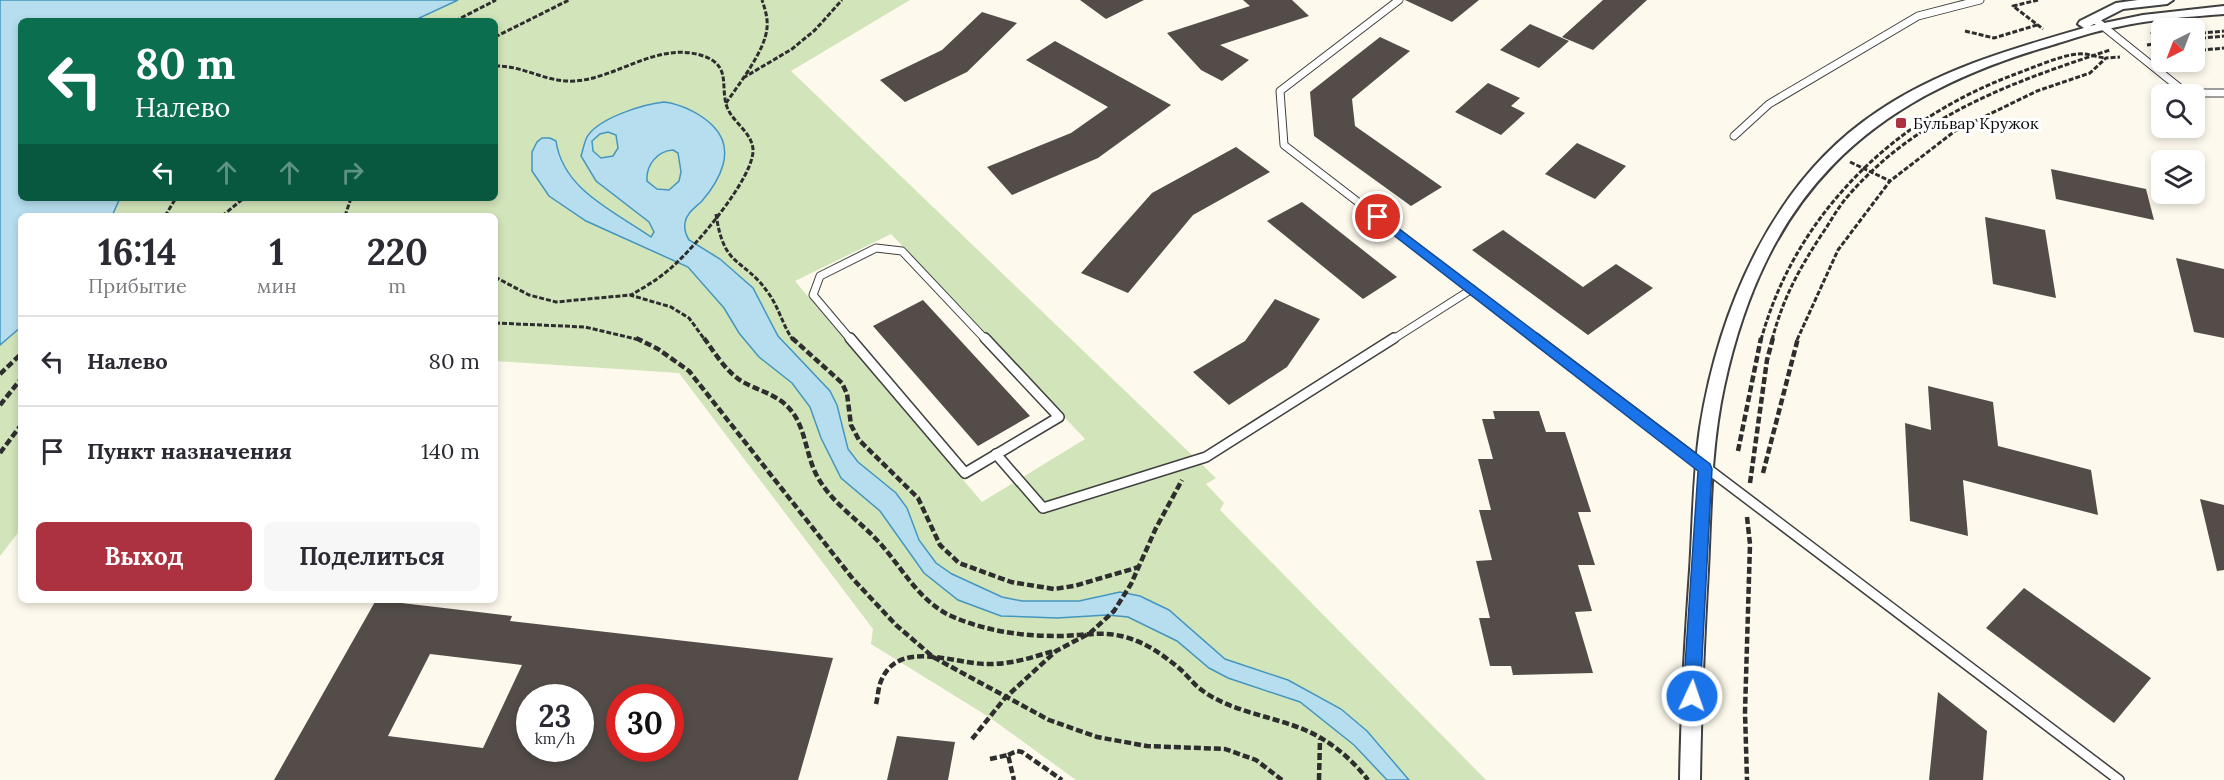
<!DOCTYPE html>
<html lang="ru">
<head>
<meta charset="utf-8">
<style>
	:root { --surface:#fff; --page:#f7f7f7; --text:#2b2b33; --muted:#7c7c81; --line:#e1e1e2; --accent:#ad3240 }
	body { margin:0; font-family:Lora,serif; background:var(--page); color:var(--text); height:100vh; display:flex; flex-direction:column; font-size:22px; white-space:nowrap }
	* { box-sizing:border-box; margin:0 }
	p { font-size:20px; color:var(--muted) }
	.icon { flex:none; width:33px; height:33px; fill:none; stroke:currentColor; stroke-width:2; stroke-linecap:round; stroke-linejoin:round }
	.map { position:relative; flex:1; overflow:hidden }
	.details { position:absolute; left:18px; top:213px; width:480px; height:390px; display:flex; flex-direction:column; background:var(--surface); border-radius:9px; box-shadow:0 3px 9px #0003 }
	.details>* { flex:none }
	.banner { position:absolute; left:18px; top:18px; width:480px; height:183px; border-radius:9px; box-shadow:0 3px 9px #0003; background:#0b6e4f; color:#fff; overflow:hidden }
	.needle { width:39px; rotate:222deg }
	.buttons { position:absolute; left:2151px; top:18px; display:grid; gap:12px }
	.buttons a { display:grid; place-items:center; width:54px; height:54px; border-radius:9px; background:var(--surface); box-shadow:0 3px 9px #0003; font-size:30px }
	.speed { position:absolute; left:516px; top:684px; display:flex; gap:12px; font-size:30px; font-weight:700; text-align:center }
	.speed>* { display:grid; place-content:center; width:78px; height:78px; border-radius:50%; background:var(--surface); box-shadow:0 3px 9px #0003; line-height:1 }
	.speed small { font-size:15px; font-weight:400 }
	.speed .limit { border:9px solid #d22; background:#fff; color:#111 }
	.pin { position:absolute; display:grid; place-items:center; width:51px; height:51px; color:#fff; margin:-26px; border:3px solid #fff; border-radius:50%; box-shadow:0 2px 6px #0007 }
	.me { position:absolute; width:66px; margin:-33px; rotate:3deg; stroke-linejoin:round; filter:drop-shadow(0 0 4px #0008) }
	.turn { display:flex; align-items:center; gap:21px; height:126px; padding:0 18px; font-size:27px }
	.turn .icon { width:78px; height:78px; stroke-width:2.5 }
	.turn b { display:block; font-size:42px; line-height:51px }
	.lanes { display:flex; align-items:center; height:57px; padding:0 18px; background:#0003; justify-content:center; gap:30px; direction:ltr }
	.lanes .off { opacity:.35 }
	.eta { display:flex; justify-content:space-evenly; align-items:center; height:102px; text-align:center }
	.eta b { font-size:36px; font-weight:800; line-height:42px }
	.action { display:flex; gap:12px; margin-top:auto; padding:12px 18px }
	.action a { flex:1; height:69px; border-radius:9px; background:var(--accent); color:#fff; font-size:24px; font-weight:800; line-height:69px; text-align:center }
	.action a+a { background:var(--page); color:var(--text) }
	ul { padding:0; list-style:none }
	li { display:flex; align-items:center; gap:18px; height:90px; padding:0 18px; border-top:2px solid var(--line) }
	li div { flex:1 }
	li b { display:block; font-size:22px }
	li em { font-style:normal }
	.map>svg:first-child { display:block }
	.green { fill:#d2e4ba; fill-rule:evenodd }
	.water { fill:#b6deef; stroke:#4496bf; stroke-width:1.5; fill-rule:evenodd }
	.building { fill:#534c49; fill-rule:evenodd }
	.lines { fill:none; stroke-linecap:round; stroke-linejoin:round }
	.lane-far1-casing { stroke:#3f3f3f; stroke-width:9 }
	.lane-casing { stroke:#3f3f3f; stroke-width:12 }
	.street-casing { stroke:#3f3f3f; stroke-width:4 }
	.path-far1 { stroke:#2e2e2e; stroke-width:3; stroke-dasharray:5 2; stroke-linecap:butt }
	.path { stroke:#2e2e2e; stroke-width:4.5; stroke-dasharray:7 3; stroke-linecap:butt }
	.lane-far1 { stroke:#fff; stroke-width:7 }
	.lane { stroke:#fff; stroke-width:9 }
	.street { fill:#fff; fill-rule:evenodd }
	.route { fill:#1a73e8; stroke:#114b97; stroke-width:1.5 }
	.poi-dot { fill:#ad3240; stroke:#fff; stroke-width:2 }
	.labels { text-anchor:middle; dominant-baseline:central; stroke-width:6; stroke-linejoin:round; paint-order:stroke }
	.poi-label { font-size:16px; fill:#0c0c0c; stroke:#fff; text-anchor:start }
</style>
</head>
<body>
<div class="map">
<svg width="2224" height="780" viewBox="0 0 2224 780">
	<rect width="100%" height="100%" fill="#fdf9ec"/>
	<g class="green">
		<path d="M 458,0 L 910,0 L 791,71 L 1216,478 L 1206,484 L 1224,503 L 1220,510 L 1486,780 L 1076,780 L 989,717 L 871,644 L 873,629 L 679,373 L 495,361 L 495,216 L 112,216 L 120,198 L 495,198 L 495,21 L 413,21 ZM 891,234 L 1085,439 L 982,502 L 795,281 Z"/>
		<polygon points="21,327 21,529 0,556 0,345"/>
	</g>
	<g class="water">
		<polygon points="0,0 458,0 413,21 21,21 21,198 120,198 112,216 21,216 21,327 0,345"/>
		<path d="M 664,102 C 681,104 702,114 714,127 C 736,150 720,180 702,201 C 696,207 686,213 685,223 C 684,229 686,235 689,240 L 720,259 L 753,288 L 778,336 L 830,391 L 837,405 L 848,449 L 858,462 L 896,493 L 907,508 L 919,540 L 936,563 L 952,574 L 1002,597 L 1022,601 L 1079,601 L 1120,592 L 1140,596 L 1169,610 L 1225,659 L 1288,680 L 1341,709 L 1367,731 L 1409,780 L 1387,780 L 1354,745 L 1300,702 L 1228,678 L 1209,668 L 1177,641 L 1128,617 L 1107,615 L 1057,618 L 1001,616 L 958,600 L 924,573 L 880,511 L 841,478 L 821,438 L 810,407 L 792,383 L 759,357 L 739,333 L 724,308 L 688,267 L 586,221 L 549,196 L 532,171 L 532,152 L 537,142 L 542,138 L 550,138 L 556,141 C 563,190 614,211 651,237 L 654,232 L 649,222 L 596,181 L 581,156 C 583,150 584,143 587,137 C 598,118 644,104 664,102 ZM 608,132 L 616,135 L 618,148 L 613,156 L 601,158 L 593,151 L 592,141 L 600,134 ZM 673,150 L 678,153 L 681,172 L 679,181 L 669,190 L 657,189 L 647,181 C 646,165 657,151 673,150 Z"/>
	</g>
	<g class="building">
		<polygon points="1080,0 1144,0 1106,19"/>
		<polygon points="1243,0 1292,0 1309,16 1220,45 1249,60 1222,81 1201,70 1167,33 1250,6"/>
		<polygon points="1405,0 1479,0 1452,22"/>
		<polygon points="1603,0 1647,0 1593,50 1562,37"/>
		<polygon points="982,12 1017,23 967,72 905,102 880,80 942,50"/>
		<polygon points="1530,24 1569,41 1539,68 1500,50"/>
		<polygon points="1380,37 1410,51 1352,99 1355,126 1442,187 1411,206 1314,136 1310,92"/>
		<polygon points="1055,41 1171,105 1098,158 1012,195 987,167 1071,133 1108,107 1026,60"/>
		<polygon points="1488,83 1520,98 1511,106 1525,113 1501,135 1455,112"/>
		<polygon points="1577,143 1626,166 1595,199 1545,174"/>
		<polygon points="1236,147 1270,172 1193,215 1128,293 1081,273 1152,193"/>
		<polygon points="2051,169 2146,189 2154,220 2056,199"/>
		<polygon points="1302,202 1397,277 1363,299 1267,221"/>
		<polygon points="1985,217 2045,230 2056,298 1993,284"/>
		<polygon points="1503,230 1583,287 1616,264 1653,288 1588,335 1472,250"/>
		<polygon points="2176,258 2224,269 2224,338 2194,332"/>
		<polygon points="1275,299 1320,319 1287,367 1229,405 1193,372 1245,341"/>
		<polygon points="923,300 1030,416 978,446 873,326"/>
		<polygon points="1928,386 1993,402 1998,446 2091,470 2098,515 1963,480 1968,536 1910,521 1905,423 1931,430"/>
		<polygon points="1493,411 1539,411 1546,432 1565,432 1591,512 1578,512 1595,565 1578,565 1592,611 1575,612 1593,673 1513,675 1511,666 1490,666 1479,618 1490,618 1476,561 1492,560 1479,510 1491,510 1478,459 1493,459 1482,419 1495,419"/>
		<polygon points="2200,499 2224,505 2224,570 2217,571"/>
		<polygon points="2024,588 2151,678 2114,723 1986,628"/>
		<path d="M 376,600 L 512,616 L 510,621 L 833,658 L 798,780 L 274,780 ZM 430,654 L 522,665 L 483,748 L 388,736 ZM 530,698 L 580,698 L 580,748 L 530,748 ZM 620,698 L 670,698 L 670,748 L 620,748 Z"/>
		<polygon points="1938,692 1987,731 1983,780 1929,780"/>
		<polygon points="897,736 955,742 948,780 887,780"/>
	</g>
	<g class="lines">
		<defs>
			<g id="lane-far1">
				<polyline points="1399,0 1280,91 1284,145 1537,340"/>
				<polyline points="2094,19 2186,93 2224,93"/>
				<polyline points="1734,136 1769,104 1918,16 1980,0"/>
				<polyline points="851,340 813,295 820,276 876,248 902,251 986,340"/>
				<polyline points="1392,340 1472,289"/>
			</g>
			<g id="lane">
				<polyline points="850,338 965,473 1059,417 985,338"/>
				<polyline points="1535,338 2119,780"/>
				<polyline points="996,454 1043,508 1206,457 1394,338"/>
			</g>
			<path id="street" d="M 2138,0 L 2173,0 L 2167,4 L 2123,9 L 2090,26 L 2143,15 L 2224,6 L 2224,14 C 2188,17 2152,19 2117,27 C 2094,31 2072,39 2049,46 C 1864,100 1765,197 1724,387 C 1711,447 1711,509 1708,570 C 1704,640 1701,710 1700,780 L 1680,780 C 1681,710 1685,640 1690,570 C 1693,523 1693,475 1700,428 C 1719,308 1773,181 1877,112 C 1940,69 2012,49 2084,28 L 2078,24 L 2080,21 L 2116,3 Z"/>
		</defs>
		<use href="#lane-far1" class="lane-far1-casing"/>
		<use href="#lane" class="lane-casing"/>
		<use href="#street" class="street-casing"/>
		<g class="path-far1">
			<polyline points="2038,0 2013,6 2043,29"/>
			<polyline points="455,21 496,0"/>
			<polyline points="1965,31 1994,38 2037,25"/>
			<polyline points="2151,32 2162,41"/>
			<polyline points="2194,34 2224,31"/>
			<polyline points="495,37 569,0"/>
			<polyline points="2194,39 2224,36"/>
			<polyline points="2147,45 2162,43"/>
			<polyline points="2194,51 2224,48"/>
			<path d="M 495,66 C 523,65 546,83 575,81 C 619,78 660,39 706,57 C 731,67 720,87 727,107 C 733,123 751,131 753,149 C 755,177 694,248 672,267 C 660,278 645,287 631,295"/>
			<polyline points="743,78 792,49 815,30 842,0"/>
			<path d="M 726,103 C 739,84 765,51 767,28 C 768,18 765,9 762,0"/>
			<polyline points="1850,162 1890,181"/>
			<path d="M 716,214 C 724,270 743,256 769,294 C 779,308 783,326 793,340"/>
			<polyline points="165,216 176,198"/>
			<polyline points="222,216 244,198"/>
			<polyline points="345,216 351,198"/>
			<polyline points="495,277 529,295 556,302 630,295 671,307 689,318 705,340"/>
			<polyline points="495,323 585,327 640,340"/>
			<path d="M 1761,340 C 1795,215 1893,120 2013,75 C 2030,69 2061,55 2078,54 C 2087,53 2096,57 2105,58"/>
			<path d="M 1772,340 C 1783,298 1799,269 1822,234 C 1831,221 1838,207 1848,196 C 1917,116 2012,82 2110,50"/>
			<polyline points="1797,340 1838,250 1890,181 1955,131 2037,91 2090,73 2106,58 2120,57"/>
		</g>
		<g class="path">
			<polyline points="636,338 658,349 689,371 853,579 896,625 933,657 1049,720 1097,737 1147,746 1225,749 1256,760 1282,780"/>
			<path d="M 704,338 C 715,353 726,372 743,382 C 757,390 775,394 787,406 C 806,424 805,454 817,476 C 831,502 856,518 876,539 C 901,565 917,600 951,616 C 985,631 1021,636 1058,636 C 1079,636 1100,631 1121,636 C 1144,641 1162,654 1180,669 C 1188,676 1194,685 1203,691 C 1232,712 1272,716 1305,730 C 1329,740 1352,759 1368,780"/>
			<polyline points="792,338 842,383 847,394 851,425 859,440 918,498 940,545 959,563 1011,582 1054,589 1074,586 1139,567"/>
			<polyline points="0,374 21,354"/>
			<polyline points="0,405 21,379"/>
			<polyline points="1738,451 1761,338"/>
			<polyline points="0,453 21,425"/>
			<polyline points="1763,473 1798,338"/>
			<polyline points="1750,483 1767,360 1773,338"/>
			<polyline points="1747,517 1750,544 1745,712 1747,780"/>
			<path d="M 876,704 C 878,697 878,688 881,681 C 898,639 952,663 985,664 C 1008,665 1031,658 1053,651"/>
			<polyline points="972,739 1005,698 1056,651 1090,633 1114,611 1131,584 1156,528 1182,480"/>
			<polyline points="1008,755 1017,751 1022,752 1062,780"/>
			<polyline points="990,759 1008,755 1014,780"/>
			<polyline points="1319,780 1320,739"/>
		</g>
		<use href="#lane-far1" class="lane-far1"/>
		<use href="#lane" class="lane"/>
		<use href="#street" class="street"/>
	</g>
	<polygon class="route" points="1378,213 1710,464 1712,469 1700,696 1697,701 1692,704 1686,701 1683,696 1698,471 1374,220 1374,214"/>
	<rect class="poi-dot" x="1895" y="117" width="12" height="12" rx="3"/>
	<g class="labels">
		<g class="poi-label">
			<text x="1913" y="123">Бульвар Кружок</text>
		</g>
	</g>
</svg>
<div class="buttons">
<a><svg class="needle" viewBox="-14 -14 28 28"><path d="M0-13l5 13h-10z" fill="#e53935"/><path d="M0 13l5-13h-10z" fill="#7c7c81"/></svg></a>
<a><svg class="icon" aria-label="search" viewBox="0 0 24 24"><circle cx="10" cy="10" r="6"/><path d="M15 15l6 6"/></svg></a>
<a><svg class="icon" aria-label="layers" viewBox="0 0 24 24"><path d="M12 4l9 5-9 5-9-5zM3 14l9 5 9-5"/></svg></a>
</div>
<div class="speed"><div>23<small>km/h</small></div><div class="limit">30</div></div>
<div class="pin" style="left:1378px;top:217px;background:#d93025"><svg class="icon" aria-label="arrive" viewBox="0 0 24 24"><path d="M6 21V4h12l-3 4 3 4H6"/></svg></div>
<svg class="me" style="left:1692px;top:696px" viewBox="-20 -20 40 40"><circle r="17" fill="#1a73e8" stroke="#fff" stroke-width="3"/><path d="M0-11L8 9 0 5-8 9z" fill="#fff"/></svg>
<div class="banner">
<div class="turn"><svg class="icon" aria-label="left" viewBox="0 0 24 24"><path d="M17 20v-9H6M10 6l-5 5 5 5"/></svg><div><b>80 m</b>Налево</div></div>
<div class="lanes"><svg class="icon" aria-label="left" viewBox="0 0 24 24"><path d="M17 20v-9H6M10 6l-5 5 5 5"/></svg><svg class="icon off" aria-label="ahead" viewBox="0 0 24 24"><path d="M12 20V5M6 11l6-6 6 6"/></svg><svg class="icon off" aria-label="ahead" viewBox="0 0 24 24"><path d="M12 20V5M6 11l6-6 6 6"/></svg><svg class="icon off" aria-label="right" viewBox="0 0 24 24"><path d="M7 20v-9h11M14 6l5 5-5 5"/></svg></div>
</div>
<section class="details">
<div class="eta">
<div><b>16:14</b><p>Прибытие</p></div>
<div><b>1</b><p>мин</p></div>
<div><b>220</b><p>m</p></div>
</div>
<ul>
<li><svg class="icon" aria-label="left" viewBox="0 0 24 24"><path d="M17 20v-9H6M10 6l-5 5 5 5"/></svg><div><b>Налево</b></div><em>80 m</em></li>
<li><svg class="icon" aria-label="arrive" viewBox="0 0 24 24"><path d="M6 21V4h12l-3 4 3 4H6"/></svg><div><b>Пункт назначения</b></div><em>140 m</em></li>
</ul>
<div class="action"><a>Выход</a><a>Поделиться</a></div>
</section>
</div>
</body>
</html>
